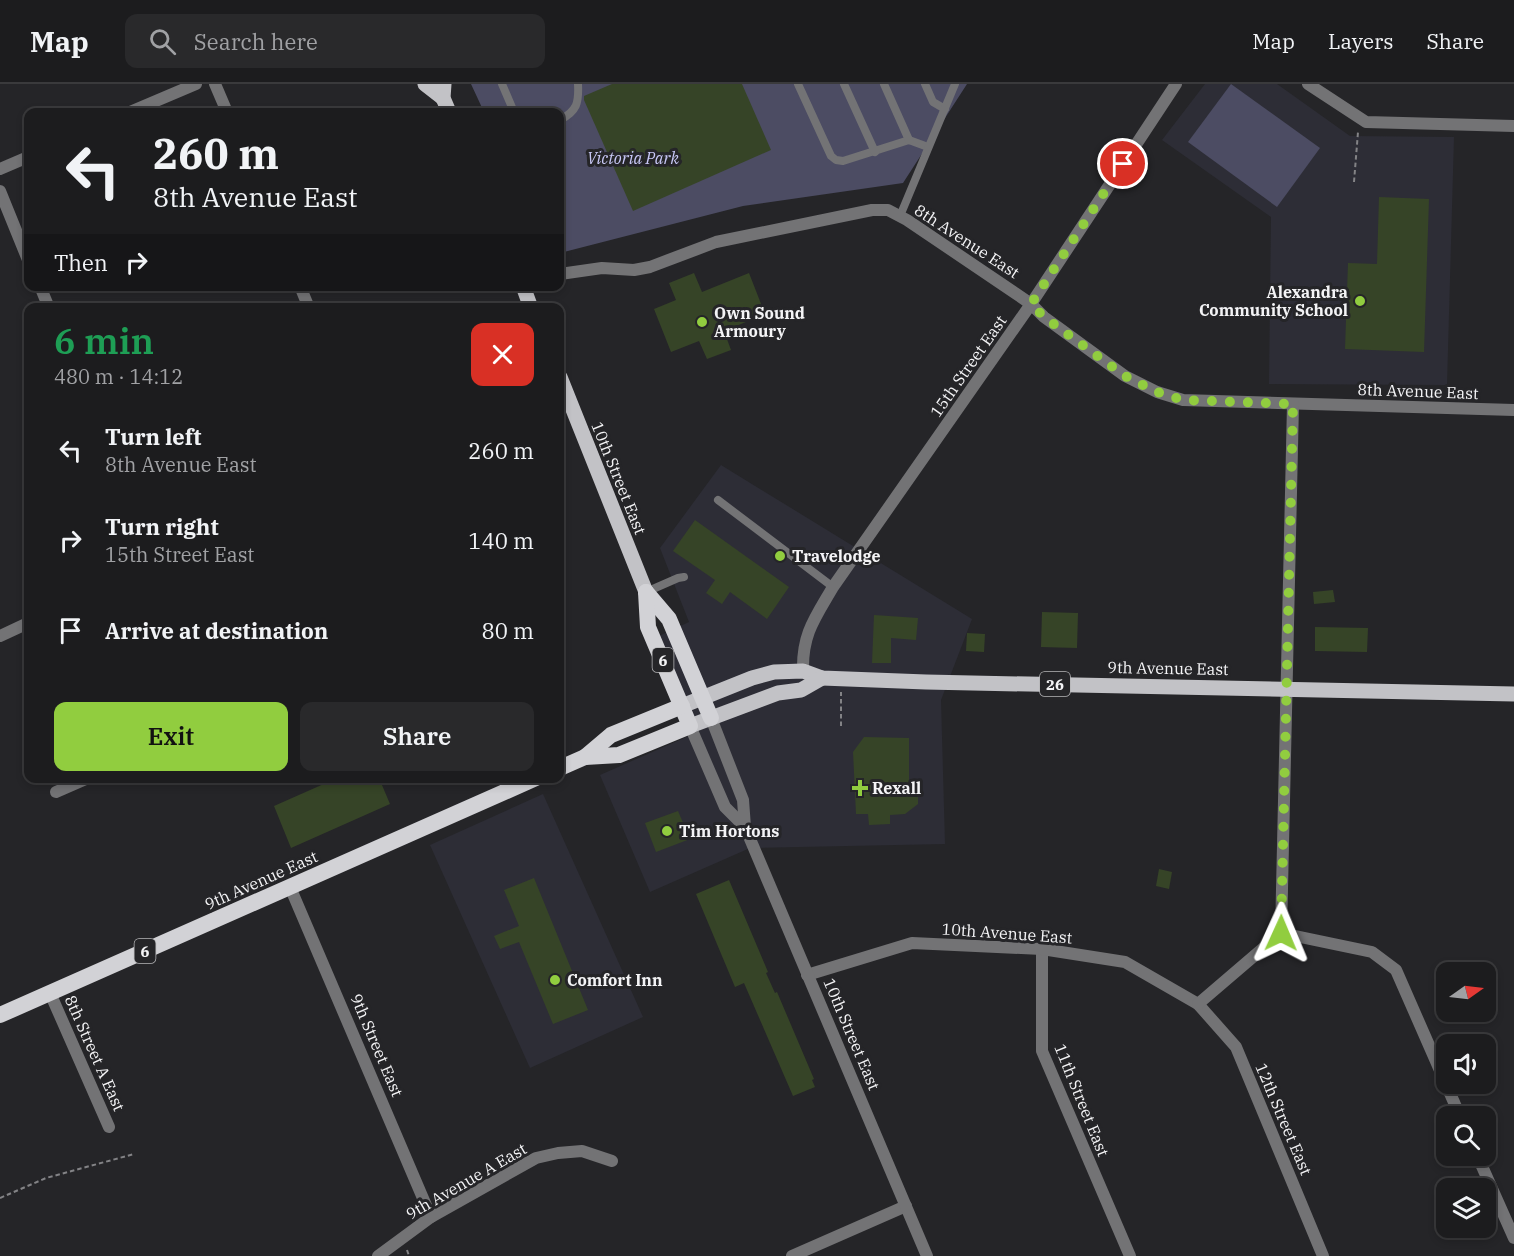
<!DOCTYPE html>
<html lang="en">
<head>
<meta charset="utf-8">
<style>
	:root { --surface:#1c1c1e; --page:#29292b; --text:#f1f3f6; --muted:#a0a1a4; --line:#3a3a3c; --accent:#91cd3f }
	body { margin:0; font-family:"IBM Plex Serif",serif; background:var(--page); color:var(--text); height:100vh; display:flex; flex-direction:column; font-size:22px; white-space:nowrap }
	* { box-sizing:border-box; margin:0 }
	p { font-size:20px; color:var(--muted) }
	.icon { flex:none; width:33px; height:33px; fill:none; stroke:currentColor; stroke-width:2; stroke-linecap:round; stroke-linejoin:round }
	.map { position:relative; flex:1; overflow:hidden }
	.panel { position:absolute; left:24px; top:219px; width:540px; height:480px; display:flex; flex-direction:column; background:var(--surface); border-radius:12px; box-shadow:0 3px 9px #0003,0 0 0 2px var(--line) }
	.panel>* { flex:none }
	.top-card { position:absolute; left:24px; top:24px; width:540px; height:183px; border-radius:12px; box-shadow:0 3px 9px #0003,0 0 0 2px var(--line); background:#1c1c1e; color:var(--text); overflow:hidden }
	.needle { width:39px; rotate:76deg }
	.controls { position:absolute; left:1436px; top:878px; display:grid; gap:12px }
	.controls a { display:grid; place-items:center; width:60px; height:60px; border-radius:12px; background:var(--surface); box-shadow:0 3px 9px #0003,0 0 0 2px var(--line); font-size:30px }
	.pin { position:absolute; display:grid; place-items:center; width:51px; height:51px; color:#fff; margin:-26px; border:3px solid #fff; border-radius:50%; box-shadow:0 2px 6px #0007 }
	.me { position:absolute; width:66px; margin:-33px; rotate:1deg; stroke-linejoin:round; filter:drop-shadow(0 0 4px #0008) }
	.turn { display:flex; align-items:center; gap:21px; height:126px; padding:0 30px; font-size:27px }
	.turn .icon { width:78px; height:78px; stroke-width:2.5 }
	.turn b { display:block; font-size:42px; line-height:51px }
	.then { display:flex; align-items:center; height:57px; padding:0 30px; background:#0003; gap:12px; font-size:22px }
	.round { display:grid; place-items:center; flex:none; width:63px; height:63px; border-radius:12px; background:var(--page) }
	.headline { display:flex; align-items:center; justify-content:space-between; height:102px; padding:0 30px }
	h1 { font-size:36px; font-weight:600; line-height:45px; color:#1e9e55 }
	.action { display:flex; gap:12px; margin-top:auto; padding:12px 30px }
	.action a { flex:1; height:69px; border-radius:12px; background:var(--accent); color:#111; font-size:24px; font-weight:600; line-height:69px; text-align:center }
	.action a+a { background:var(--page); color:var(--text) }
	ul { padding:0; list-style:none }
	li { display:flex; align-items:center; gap:18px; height:90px; padding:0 30px }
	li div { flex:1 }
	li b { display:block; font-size:22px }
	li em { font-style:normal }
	header { display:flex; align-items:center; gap:36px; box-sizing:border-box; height:84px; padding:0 30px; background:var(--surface); border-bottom:2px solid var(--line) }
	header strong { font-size:28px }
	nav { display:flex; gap:33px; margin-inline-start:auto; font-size:21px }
	.search { width:420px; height:54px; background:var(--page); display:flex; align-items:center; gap:15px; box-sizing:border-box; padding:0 21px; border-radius:12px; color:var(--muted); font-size:22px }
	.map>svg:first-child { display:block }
	.built { fill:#2d2d36 }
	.green { fill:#4c4c63 }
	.building { fill:#364427 }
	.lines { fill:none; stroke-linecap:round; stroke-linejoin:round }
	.path { stroke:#838386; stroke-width:2; stroke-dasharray:4.5 3; stroke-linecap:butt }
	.service { stroke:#737375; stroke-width:8 }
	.minor { stroke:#737375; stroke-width:12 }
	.tertiary { stroke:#737375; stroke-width:12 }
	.primary { stroke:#c2c2c6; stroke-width:15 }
	.trunk { stroke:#d2d2d6; stroke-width:16 }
	.route { stroke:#91cd3f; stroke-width:10; stroke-dasharray:0 18 }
	.poi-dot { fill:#91cd3f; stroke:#252528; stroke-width:2 }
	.labels { text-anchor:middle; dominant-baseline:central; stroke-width:6; stroke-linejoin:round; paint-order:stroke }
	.shield { fill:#252528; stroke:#b6b6b8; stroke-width:1.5 }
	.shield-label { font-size:15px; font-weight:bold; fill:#f4f4f6 }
	.park-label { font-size:16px; font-style:italic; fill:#c9c9f7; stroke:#252528 }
	.street-label { font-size:16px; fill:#f4f4f6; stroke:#252528 }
	.poi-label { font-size:16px; font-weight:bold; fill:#f4f4f6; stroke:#252528; text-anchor:start }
</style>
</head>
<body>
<header>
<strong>Map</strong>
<div class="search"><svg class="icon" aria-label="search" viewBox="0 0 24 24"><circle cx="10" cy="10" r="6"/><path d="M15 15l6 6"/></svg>Search here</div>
<nav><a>Map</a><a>Layers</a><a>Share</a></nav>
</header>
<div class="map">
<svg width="1514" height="1172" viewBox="0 0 1514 1172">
	<rect width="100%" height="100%" fill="#252528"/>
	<g class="built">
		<polygon points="1205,0 1277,0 1350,52 1454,53 1447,301 1269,300 1271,133 1162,56"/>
		<polygon points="721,381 972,535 941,616 945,760 750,764 650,808 600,691 700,647 659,552 689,538 660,464"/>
		<polygon points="543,710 643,933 530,984 430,761"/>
	</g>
	<g class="green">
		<polygon points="471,0 967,0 903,99 743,122 560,169 560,28 484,28"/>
		<polygon points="1231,0 1320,64 1277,123 1188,58"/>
	</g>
	<g class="building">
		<polygon points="612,0 742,0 771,66 633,127 584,16 584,12"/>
		<polygon points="1379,113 1429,115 1424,268 1345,265 1348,179 1377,180"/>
		<polygon points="694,189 702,208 749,189 765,230 724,247 731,266 707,275 699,257 671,268 654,225 676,216 669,199"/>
		<polygon points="695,436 789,503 767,535 730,508 722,520 706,509 715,496 673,467"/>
		<polygon points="1333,506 1335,518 1314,520 1313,508"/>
		<polygon points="1042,528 1078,529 1077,564 1041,563"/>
		<polygon points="874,531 918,534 916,556 891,554 891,579 872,579"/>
		<polygon points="1315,543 1368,544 1367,568 1315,567"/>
		<polygon points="967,549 985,550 984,568 966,567"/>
		<polygon points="864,653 909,654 909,697 918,697 918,720 905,730 890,731 890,740 869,741 868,730 856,730 853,668"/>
		<polygon points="324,694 379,694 390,720 291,764 274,722 326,699"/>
		<polygon points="678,727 690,755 656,768 645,739"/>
		<polygon points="1159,785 1172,788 1169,805 1156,802"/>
		<polygon points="534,794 588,926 553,940 519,858 500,865 494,852 519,842 504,806"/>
		<polygon points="729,796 768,888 766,889 775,909 777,908 814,995 812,996 815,1003 793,1012 744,899 735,903 696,810"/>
	</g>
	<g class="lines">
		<g class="path">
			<polyline points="1354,98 1358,48"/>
			<polyline points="841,642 841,608"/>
			<polyline points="0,1114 46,1094 134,1070"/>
			<polyline points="407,1166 409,1172"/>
		</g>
		<g class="service">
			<polyline points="502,0 514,28"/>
			<polyline points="798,0 831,72 836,76 843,77 909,56 928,63"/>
			<polyline points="844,0 875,68"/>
			<polyline points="884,0 909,56"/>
			<polyline points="925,0 933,18 945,25"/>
			<path d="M 560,36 C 577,27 579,19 578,0"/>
			<polyline points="900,132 955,0"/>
			<polyline points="718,416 833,503"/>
			<polyline points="646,508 678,494 684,493"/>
		</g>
		<g class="minor">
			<polyline points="215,0 227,28"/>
			<polyline points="1308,0 1366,38 1514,42"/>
			<polyline points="130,28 196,0"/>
			<polyline points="0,85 28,73"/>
			<polyline points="0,107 28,176"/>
			<polyline points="560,190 602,184 634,186 650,183 716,158 872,126 888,126 907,136 1015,209 1031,220 1044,233 1125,292 1157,308 1183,316 1514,326"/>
			<polyline points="40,202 49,224"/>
			<polyline points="300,202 309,224"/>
			<polyline points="0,552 28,539"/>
			<path d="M 803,587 C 802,550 815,534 833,503 L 1031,220 L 1176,0"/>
			<polyline points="56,708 88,694"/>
			<polyline points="290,803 431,1133"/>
			<polyline points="1281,849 1293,320"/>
			<polyline points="1281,849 1372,868 1396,886 1460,1032"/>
			<polyline points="1042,865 1042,967 1130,1172"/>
			<polyline points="807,891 912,859 1042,865 1125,878 1198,920 1236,963 1323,1172"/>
			<polyline points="50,909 109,1043"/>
			<polyline points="1198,920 1281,849"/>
			<polyline points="1477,1071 1514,1154"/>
			<polyline points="378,1172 431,1133 536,1074 558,1069 582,1067 612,1077"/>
			<polyline points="792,1172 906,1122"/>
		</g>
		<g class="tertiary">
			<polyline points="711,634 743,716 745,743 927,1172"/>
			<polyline points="690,642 725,723 745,743"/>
		</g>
		<g class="primary">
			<polyline points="425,0 443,14"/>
			<polyline points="444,0 443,14 449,28"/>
			<polyline points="523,202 531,224"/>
			<polyline points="560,293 646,508"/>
			<polyline points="682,622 752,594 774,588 803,587 822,594 926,598 1514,610"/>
			<polyline points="690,642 778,609 801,606 822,594"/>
		</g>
		<g class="trunk">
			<polyline points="646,508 669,535 711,634"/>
			<polyline points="585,673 619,671 690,642 648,543 646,508"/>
			<polyline points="560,684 585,673 611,651 682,622"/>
			<polyline points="0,931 536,694"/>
		</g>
	</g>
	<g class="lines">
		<polyline class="route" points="1123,80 1031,220 1044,233 1125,292 1157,308 1183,316 1293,320 1281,849"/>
	</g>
	<g class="poi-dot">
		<circle cx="1360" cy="217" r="6"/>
		<circle cx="702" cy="238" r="6"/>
		<circle cx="780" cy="472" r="6"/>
		<path d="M857 695h6v6h6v6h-6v6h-6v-6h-6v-6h6z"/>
		<circle cx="667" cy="747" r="6"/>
		<circle cx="555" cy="896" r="6"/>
	</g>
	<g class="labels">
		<g class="shield">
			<rect x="652.5" y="564" width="21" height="24" rx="4.5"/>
			<rect x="1040" y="588" width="30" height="24" rx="4.5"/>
			<rect x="134.5" y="855" width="21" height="24" rx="4.5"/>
		</g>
		<g class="shield-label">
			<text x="663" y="576">6</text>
			<text x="1055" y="600">26</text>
			<text x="145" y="867">6</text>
		</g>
		<g class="park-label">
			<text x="633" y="74">Victoria Park</text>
		</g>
		<g class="street-label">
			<text transform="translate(967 157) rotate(33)">8th Avenue East</text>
			<text transform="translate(968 282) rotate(-55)">15th Street East</text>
			<text transform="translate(1418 307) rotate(2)">8th Avenue East</text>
			<text transform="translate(619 394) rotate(68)">10th Street East</text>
			<text transform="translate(1168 584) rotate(1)">9th Avenue East</text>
			<text transform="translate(261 796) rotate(-24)">9th Avenue East</text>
			<text transform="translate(1007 849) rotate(4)">10th Avenue East</text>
			<text transform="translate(852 950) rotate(67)">10th Street East</text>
			<text transform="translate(377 961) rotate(67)">9th Street East</text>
			<text transform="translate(95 969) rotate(66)">8th Street A East</text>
			<text transform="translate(1082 1016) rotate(68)">11th Street East</text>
			<text transform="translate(1284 1035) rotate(67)">12th Street East</text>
			<text transform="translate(466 1097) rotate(-30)">9th Avenue A East</text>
		</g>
		<g class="poi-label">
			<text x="1348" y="208" text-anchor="end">Alexandra<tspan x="1348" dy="18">Community School</tspan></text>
			<text x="714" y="229">Own Sound<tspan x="714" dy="18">Armoury</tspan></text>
			<text x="792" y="472">Travelodge</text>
			<text x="872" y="704">Rexall</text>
			<text x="679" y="747">Tim Hortons</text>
			<text x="567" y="896">Comfort Inn</text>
		</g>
	</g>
</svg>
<div class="controls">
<a><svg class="needle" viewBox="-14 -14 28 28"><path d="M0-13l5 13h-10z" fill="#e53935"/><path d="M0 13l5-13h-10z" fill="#a0a1a4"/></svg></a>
<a><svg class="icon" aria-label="sound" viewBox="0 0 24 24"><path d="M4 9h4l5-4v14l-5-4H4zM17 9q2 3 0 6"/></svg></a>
<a><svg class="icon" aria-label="search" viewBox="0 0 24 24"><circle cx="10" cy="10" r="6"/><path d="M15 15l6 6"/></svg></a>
<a><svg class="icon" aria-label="layers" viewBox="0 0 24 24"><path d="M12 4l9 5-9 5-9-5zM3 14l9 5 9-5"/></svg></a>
</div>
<div class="pin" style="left:1123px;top:80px;background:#d93025"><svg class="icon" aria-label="arrive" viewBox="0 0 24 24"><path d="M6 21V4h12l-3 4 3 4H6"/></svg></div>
<svg class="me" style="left:1281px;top:849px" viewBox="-20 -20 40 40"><path d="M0-17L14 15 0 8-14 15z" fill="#91cd3f" stroke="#fff" stroke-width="4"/></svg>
<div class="top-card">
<div class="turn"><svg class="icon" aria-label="left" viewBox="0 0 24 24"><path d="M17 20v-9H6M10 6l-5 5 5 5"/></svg><div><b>260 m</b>8th Avenue East</div></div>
<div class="then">Then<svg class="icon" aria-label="right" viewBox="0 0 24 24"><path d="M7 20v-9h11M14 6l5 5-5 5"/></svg></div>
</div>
<section class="panel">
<div class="headline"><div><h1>6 min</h1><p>480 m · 14:12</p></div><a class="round" style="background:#d93025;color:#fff"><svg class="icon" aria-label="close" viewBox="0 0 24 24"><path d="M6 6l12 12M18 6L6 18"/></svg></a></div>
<ul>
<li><svg class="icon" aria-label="left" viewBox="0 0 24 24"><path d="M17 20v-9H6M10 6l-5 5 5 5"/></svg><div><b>Turn left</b><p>8th Avenue East</p></div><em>260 m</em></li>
<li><svg class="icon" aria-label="right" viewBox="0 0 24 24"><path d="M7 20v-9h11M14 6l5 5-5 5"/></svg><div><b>Turn right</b><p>15th Street East</p></div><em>140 m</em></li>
<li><svg class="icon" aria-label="arrive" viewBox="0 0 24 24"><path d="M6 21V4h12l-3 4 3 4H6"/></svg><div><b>Arrive at destination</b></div><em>80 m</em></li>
</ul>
<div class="action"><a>Exit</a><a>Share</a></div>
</section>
</div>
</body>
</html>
